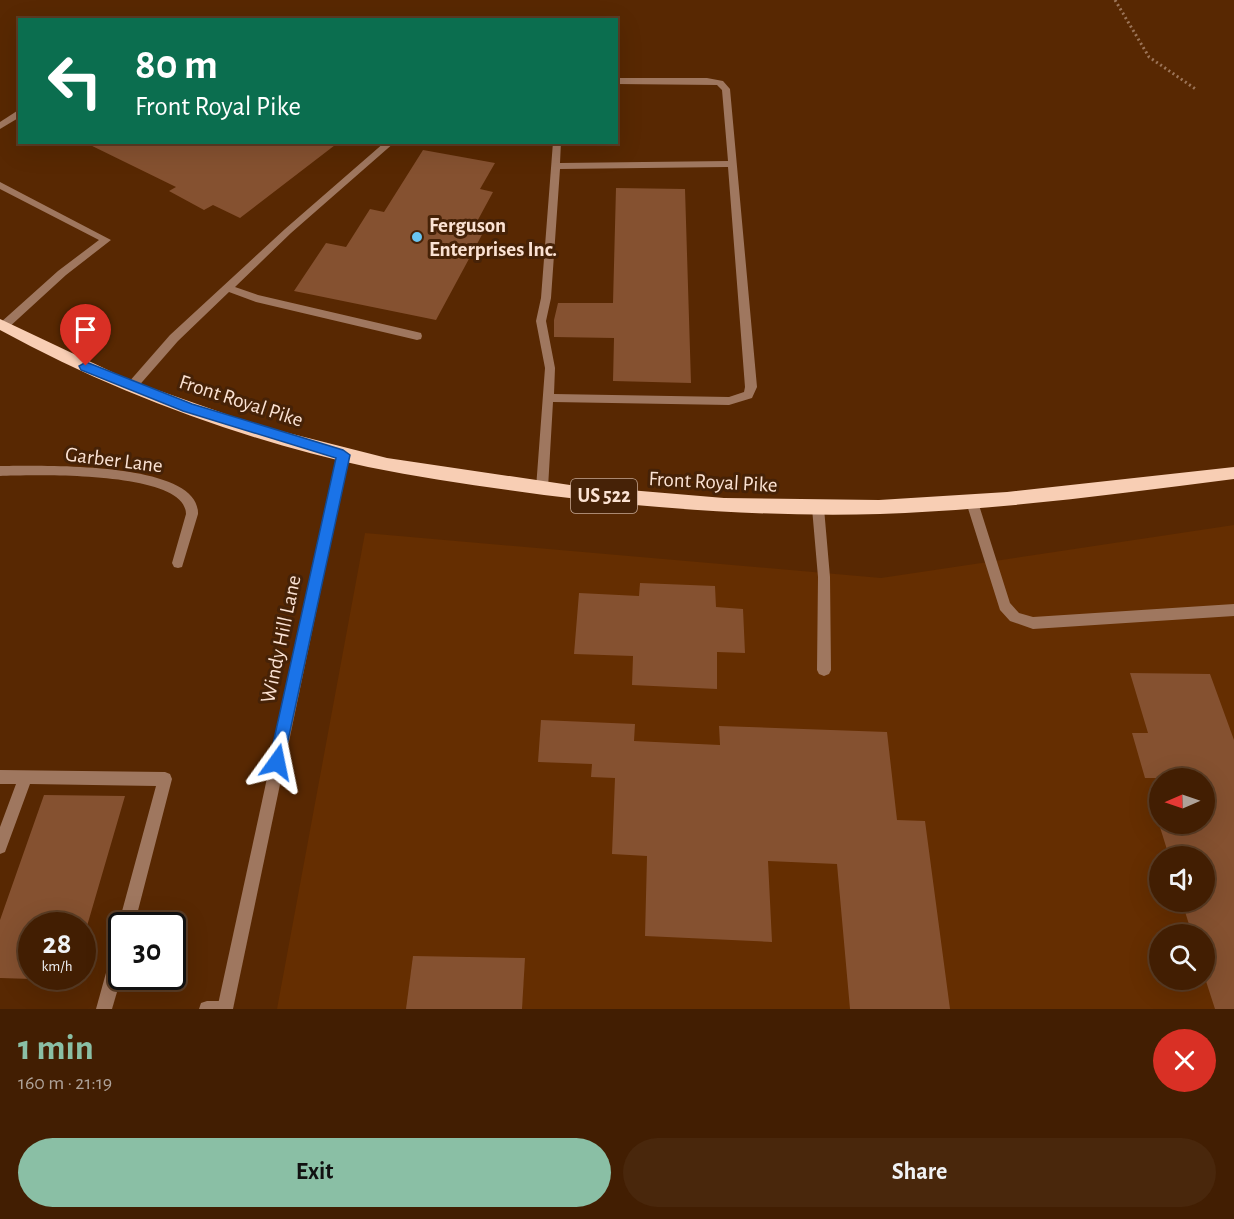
<!DOCTYPE html>
<html lang="en">
<head>
<meta charset="utf-8">
<style>
	:root { --surface:#421e02; --page:#49270c; --text:#f1f3f6; --muted:#aea299; --line:#5a3c24; --accent:#8abfa5 }
	body { margin:0; font-family:"Alegreya Sans",sans-serif; background:var(--page); color:var(--text); height:100vh; display:flex; flex-direction:column; font-size:22px; white-space:nowrap }
	* { box-sizing:border-box; margin:0 }
	p { font-size:20px; color:var(--muted) }
	.icon { flex:none; width:33px; height:33px; fill:none; stroke:currentColor; stroke-width:2; stroke-linecap:round; stroke-linejoin:round }
	.map { position:relative; height:1009px; overflow:hidden }
	.side { display:flex; flex-direction:column; background:var(--surface); flex:1 }
	.side>* { flex:none }
	.top-card { position:absolute; left:18px; top:18px; width:600px; height:126px; border-radius:0px; box-shadow:0 6px 24px #0002,0 0 0 2px var(--line); background:#0b6e4f; color:#fff; overflow:hidden }
	.needle { width:39px; rotate:268deg }
	.fabs { position:absolute; left:1149px; top:768px; display:grid; gap:12px }
	.fabs a { display:grid; place-items:center; width:66px; height:66px; border-radius:50%; background:var(--surface); box-shadow:0 6px 24px #0002,0 0 0 2px var(--line); font-size:30px }
	.speed { position:absolute; left:18px; top:912px; display:flex; gap:12px; font-size:30px; font-weight:700; text-align:center }
	.speed>* { display:grid; place-content:center; width:78px; height:78px; border-radius:50%; background:var(--surface); box-shadow:0 6px 24px #0002,0 0 0 2px var(--line); line-height:1 }
	.speed small { font-size:15px; font-weight:400 }
	.speed .limit { border:3px solid #111; border-radius:9px; background:#fff; color:#111 }
	.pin { position:absolute; display:grid; place-items:center; width:51px; height:51px; color:#fff; margin:-62px -26px; border-radius:50% 50% 50% 0; rotate:-45deg; box-shadow:0 0 6px #0007 }
	.pin .icon { rotate:45deg }
	.me { position:absolute; width:66px; margin:-33px; rotate:12deg; stroke-linejoin:round; filter:drop-shadow(0 0 4px #0008) }
	.turn { display:flex; align-items:center; gap:21px; height:126px; padding:0 18px; font-size:27px }
	.turn .icon { width:78px; height:78px; stroke-width:2.5 }
	.turn b { display:block; font-size:42px; line-height:51px }
	.round { display:grid; place-items:center; flex:none; width:63px; height:63px; border-radius:32px; background:var(--page) }
	.summary { display:flex; align-items:center; justify-content:space-between; height:102px; padding:0 18px }
	h1 { font-size:36px; font-weight:700; line-height:45px; color:var(--accent) }
	.action { display:flex; gap:12px; margin-top:auto; padding:12px 18px }
	.action a { flex:1; height:69px; border-radius:36px; background:var(--accent); color:#111; font-size:24px; font-weight:700; line-height:69px; text-align:center }
	.action a+a { background:var(--page); color:var(--text) }
	.map>svg:first-child { display:block }
	.built { fill:#652e01; fill-rule:evenodd }
	.building { fill:#855130 }
	.lines { fill:none; stroke-linecap:round; stroke-linejoin:round }
	.path { stroke:#9c7559; stroke-width:3; stroke-dasharray:2 3; stroke-linecap:butt }
	.service { fill:#9f775f; fill-rule:evenodd }
	.minor { fill:#9f775f; fill-rule:evenodd }
	.trunk { fill:#f8ceb4; fill-rule:evenodd }
	.route { fill:#1a73e8; stroke:#114b97; stroke-width:1.5 }
	.poi-dot { fill:#69c4f1; stroke:#462207; stroke-width:2 }
	.labels { text-anchor:middle; dominant-baseline:central; stroke-width:6; stroke-linejoin:round; paint-order:stroke }
	.shield { fill:#462207; stroke:#c5a896; stroke-width:1.5 }
	.shield-label { font-size:20px; font-weight:bold; fill:#fbe2d3 }
	.poi-label { font-size:21px; font-weight:bold; fill:#fbe2d3; stroke:#462207; text-anchor:start }
	.street-label { font-size:21px; fill:#fbe2d3; stroke:#462207 }
</style>
</head>
<body>
<div class="map">
<svg width="1234" height="1009" viewBox="0 0 1234 1009">
	<rect width="100%" height="100%" fill="#582802"/>
	<path class="built" d="M 1234,525 L 1234,1009 L 277,1009 L 365,533 L 881,578 ZM 1160,778 L 1204,778 L 1204,824 L 1160,824 ZM 1160,856 L 1204,856 L 1204,902 L 1160,902 ZM 1160,934 L 1204,934 L 1204,980 L 1160,980 Z"/>
	<g class="building">
		<polygon points="84,142 339,142 240,218 213,205 204,210 169,191 176,187"/>
		<polygon points="423,150 495,163 480,189 493,192 473,229 484,231 436,320 294,291 326,243 346,247 370,209 384,212"/>
		<polygon points="616,188 685,189 691,383 613,381 614,338 554,337 554,320 558,303 613,303"/>
		<polygon points="640,583 715,586 716,607 743,609 745,653 717,652 717,689 632,685 633,656 574,654 579,593 639,596"/>
		<polygon points="1130,673 1210,674 1234,740 1234,1009 1215,1009 1204,975 1204,934 1192,934 1182,902 1204,902 1204,856 1169,856 1159,824 1204,824 1204,778 1145,778 1132,733 1148,733"/>
		<polygon points="541,720 635,724 634,741 720,745 719,726 887,732 897,820 925,821 950,1009 850,1009 837,864 768,861 772,942 645,936 647,856 612,854 615,778 591,777 592,764 538,762"/>
		<polygon points="44,795 125,796 87,926 32,926 32,979 0,978 0,920"/>
		<polygon points="413,956 525,958 522,1009 406,1009"/>
	</g>
	<g class="lines">
		<polyline class="path" points="1115,0 1149,57 1197,90"/>
		<g class="service">
			<path d="M 616,78 L 707,78 L 723,81 L 730,89 L 757,387 L 752,398 L 729,405 L 553,402 L 548,488 L 546,491 L 538,491 L 536,488 L 545,368 L 536,321 L 541,298 L 553,142 L 561,142 L 560,163 L 728,161 L 722,90 L 717,85 L 616,84 ZM 728,167 L 745,387 L 744,392 L 729,397 L 554,394 L 555,368 L 546,321 L 551,298 L 560,169 Z"/>
			<polygon points="17,111 20,111 20,117 0,129 0,122"/>
			<polygon points="385,142 395,142 291,233 235,287 258,295 417,332 421,333 422,336 421,339 417,340 256,302 229,292 178,341 136,389 128,389 127,386 128,383 170,335 285,229"/>
			<polygon points="0,182 111,240 66,275 7,329 0,329 0,323 58,271 99,240 0,189"/>
			<polygon points="972,497 976,499 978,502 1010,603 1019,613 1033,617 1234,604 1234,616 1033,629 1010,621 1000,610 966,502 968,499"/>
			<polygon points="818,503 822,505 824,508 830,577 831,670 829,674 824,676 819,674 817,670 818,577 812,508 814,505"/>
			<polygon points="0,770 165,772 170,774 172,779 134,926 122,926 122,932 118,926 156,786 30,784 5,852 0,854 0,827 16,784 0,784"/>
			<polygon points="122,936 122,975 112,1009 96,1009 114,944 116,938"/>
			<polygon points="207,1001 225,1001 231,1003 233,1009 199,1009 201,1003"/>
		</g>
		<g class="minor">
			<polygon points="343,450 349,455 233,1009 217,1009 337,455"/>
			<path d="M 0,466 C 36,466 200,460 198,514 L 182,567 L 178,568 L 174,567 L 172,563 L 186,514 C 186,470 31,475 0,476 Z"/>
		</g>
		<path class="trunk" d="M 0,319 L 129,380 L 257,425 L 387,458 L 570,485 L 724,498 L 879,500 L 1007,492 L 1234,467 L 1234,479 C 1116,494 999,510 880,514 C 768,517 655,509 544,495 C 485,487 426,479 368,467 C 240,439 115,393 0,330 Z"/>
	</g>
	<polygon class="route" points="86,362 192,404 343,450 350,455 282,768 277,770 271,768 269,762 336,458 183,411 81,370 79,366"/>
	<circle class="poi-dot" cx="417" cy="237" r="6"/>
	<g class="labels">
		<rect class="shield" x="571" y="479" width="66" height="34" rx="4.5"/>
		<g class="shield-label">
			<text x="604" y="496">US 522</text>
		</g>
		<g class="poi-label">
			<text x="429" y="225">Ferguson<tspan x="429" dy="24">Enterprises Inc.</tspan></text>
		</g>
		<g class="street-label">
			<text transform="translate(241 401) rotate(18)">Front Royal Pike</text>
			<text transform="translate(114 460) rotate(7)">Garber Lane</text>
			<text transform="translate(713 482) rotate(3)">Front Royal Pike</text>
			<text transform="translate(281 639) rotate(-78)">Windy Hill Lane</text>
		</g>
	</g>
</svg>
<div class="fabs">
<a><svg class="needle" viewBox="-14 -14 28 28"><path d="M0-13l5 13h-10z" fill="#e53935"/><path d="M0 13l5-13h-10z" fill="#aea299"/></svg></a>
<a><svg class="icon" aria-label="sound" viewBox="0 0 24 24"><path d="M4 9h4l5-4v14l-5-4H4zM17 9q2 3 0 6"/></svg></a>
<a><svg class="icon" aria-label="search" viewBox="0 0 24 24"><circle cx="10" cy="10" r="6"/><path d="M15 15l6 6"/></svg></a>
</div>
<div class="speed"><div>28<small>km/h</small></div><div class="limit">30</div></div>
<div class="pin" style="left:86px;top:366px;background:#d93025"><svg class="icon" aria-label="arrive" viewBox="0 0 24 24"><path d="M6 21V4h12l-3 4 3 4H6"/></svg></div>
<svg class="me" style="left:277px;top:762px" viewBox="-20 -20 40 40"><path d="M0-17L14 15 0 8-14 15z" fill="#1a73e8" stroke="#fff" stroke-width="4"/></svg>
<div class="top-card">
<div class="turn"><svg class="icon" aria-label="left" viewBox="0 0 24 24"><path d="M17 20v-9H6M10 6l-5 5 5 5"/></svg><div><b>80 m</b>Front Royal Pike</div></div>
</div>
</div>
<section class="side">
<div class="summary"><div><h1>1 min</h1><p>160 m · 21:19</p></div><a class="round" style="background:#d93025;color:#fff"><svg class="icon" aria-label="close" viewBox="0 0 24 24"><path d="M6 6l12 12M18 6L6 18"/></svg></a></div>
<div class="action"><a>Exit</a><a>Share</a></div>
</section>
</body>
</html>
